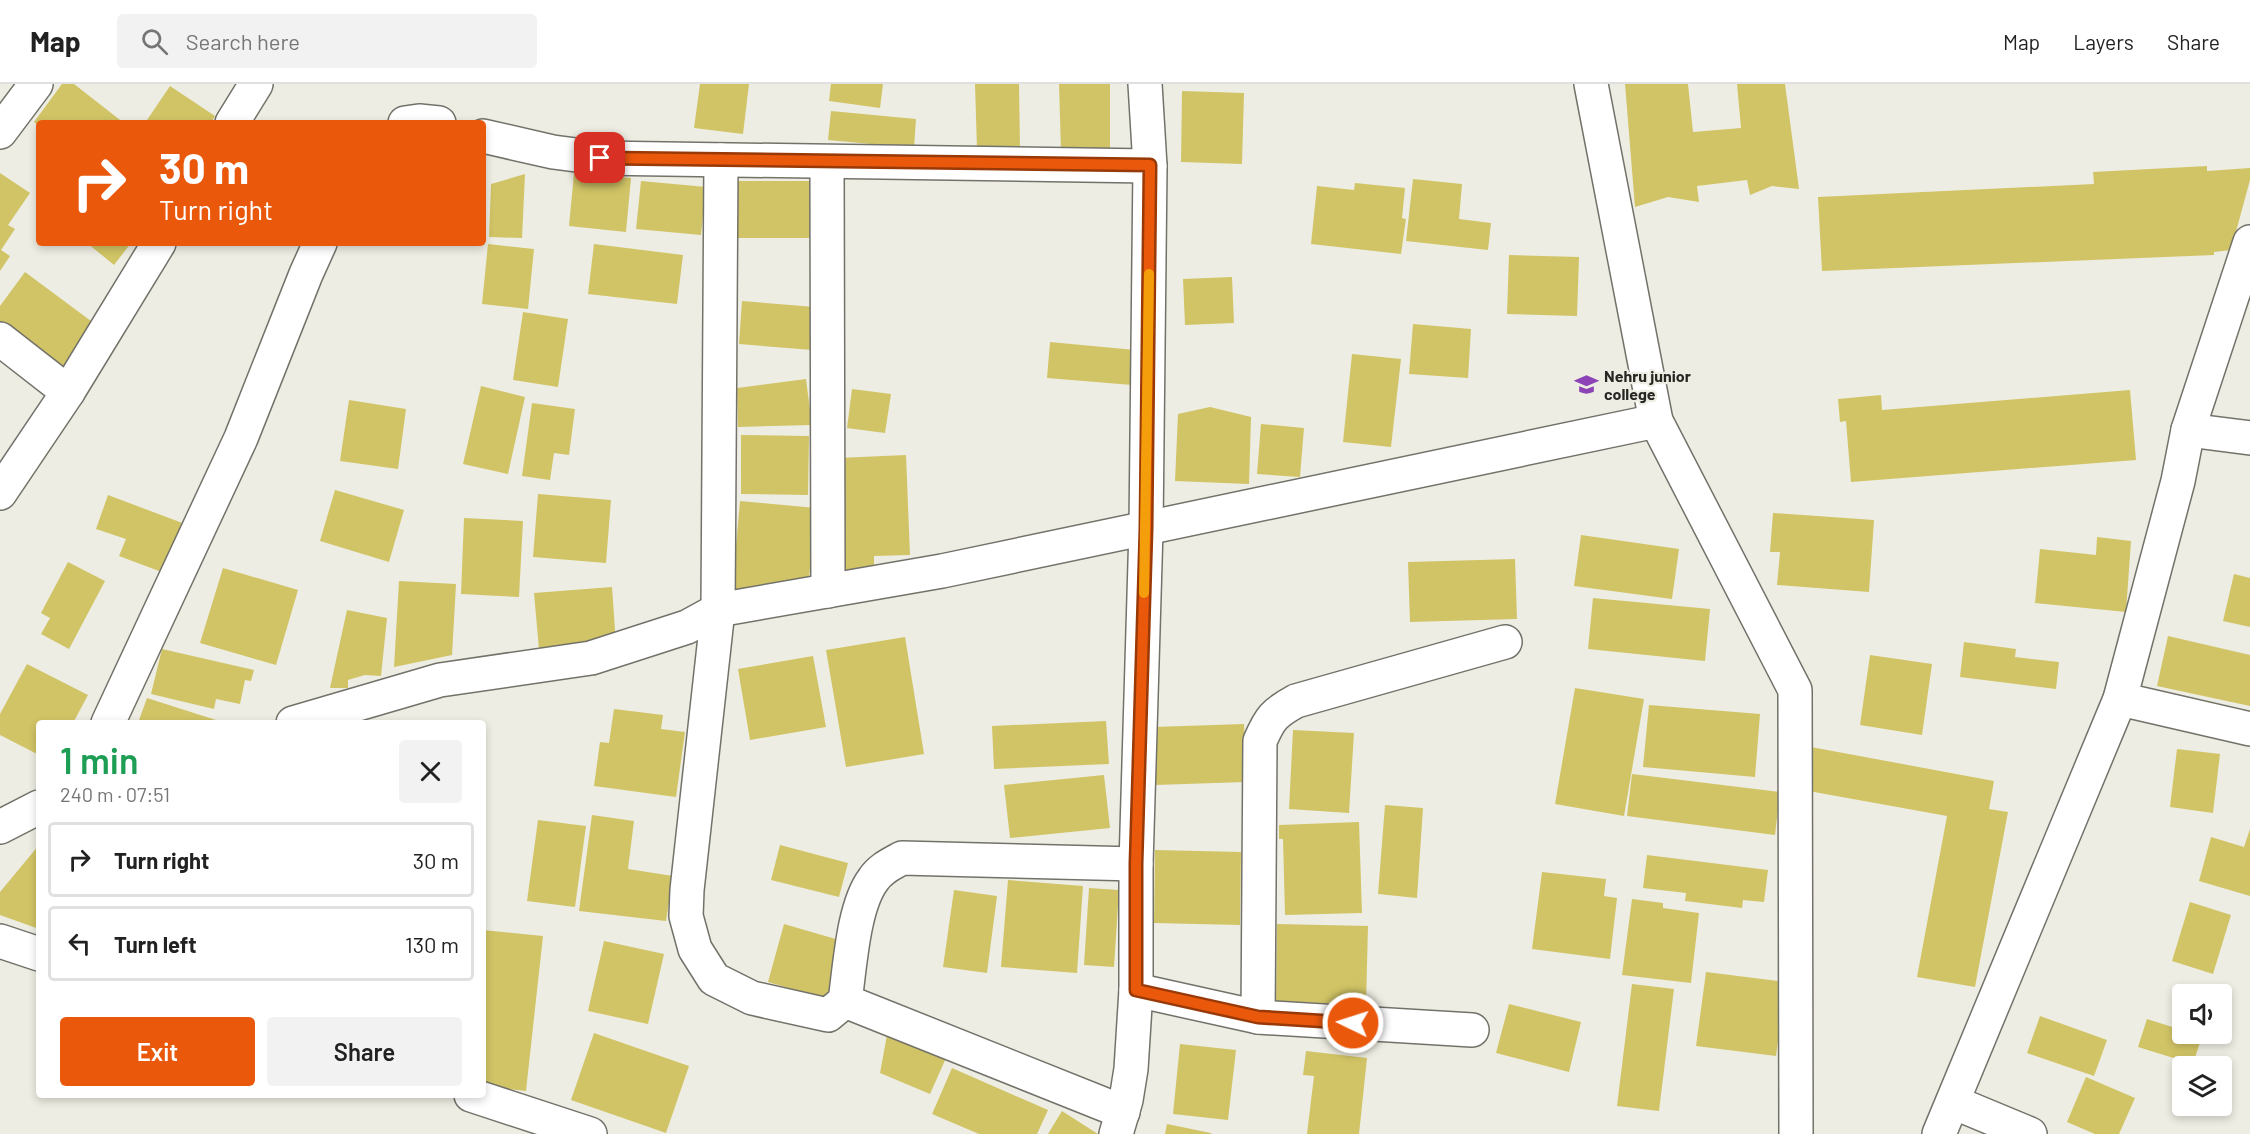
<!DOCTYPE html>
<html lang="en">
<head>
<meta charset="utf-8">
<style>
	:root { --surface:#fff; --page:#f2f2f2; --text:#222; --muted:#767676; --line:#e0e0e0; --accent:#ea580c }
	body { margin:0; font-family:Barlow,sans-serif; background:var(--page); color:var(--text); height:100vh; display:flex; flex-direction:column; font-size:22px; white-space:nowrap }
	* { box-sizing:border-box; margin:0 }
	p { font-size:20px; color:var(--muted) }
	.icon { flex:none; width:33px; height:33px; fill:none; stroke:currentColor; stroke-width:2; stroke-linecap:round; stroke-linejoin:round }
	.map { position:relative; flex:1; overflow:hidden }
	.drawer { position:absolute; left:36px; top:636px; width:450px; height:378px; display:flex; flex-direction:column; background:var(--surface); border-radius:6px; box-shadow:0 3px 9px #0003 }
	.drawer>* { flex:none }
	.top-card { position:absolute; left:36px; top:36px; width:450px; height:126px; border-radius:6px; box-shadow:0 3px 9px #0003; background:#ea580c; color:#fff; overflow:hidden }
	.controls { position:absolute; left:2172px; top:900px; display:grid; gap:12px }
	.controls a { display:grid; place-items:center; width:60px; height:60px; border-radius:6px; background:var(--surface); box-shadow:0 3px 9px #0003; font-size:30px }
	.pin { position:absolute; display:grid; place-items:center; width:51px; height:51px; color:#fff; margin:-26px; border-radius:12px; box-shadow:0 3px 9px #0006 }
	.me { position:absolute; width:66px; margin:-33px; rotate:274deg; stroke-linejoin:round; filter:drop-shadow(0 0 4px #0008) }
	.turn { display:flex; align-items:center; gap:21px; height:126px; padding:0 24px; font-size:27px }
	.turn .icon { width:78px; height:78px; stroke-width:2.5 }
	.turn b { display:block; font-size:42px; line-height:51px }
	.round { display:grid; place-items:center; flex:none; width:63px; height:63px; border-radius:6px; background:var(--page) }
	.summary { display:flex; align-items:center; justify-content:space-between; height:102px; padding:0 24px }
	h1 { font-size:36px; font-weight:600; line-height:45px; color:#1e9e55 }
	.action { display:flex; gap:12px; margin-top:auto; padding:12px 24px }
	.action a { flex:1; height:69px; border-radius:6px; background:var(--accent); color:#fff; font-size:24px; font-weight:600; line-height:69px; text-align:center }
	.action a+a { background:var(--page); color:var(--text) }
	ul { padding:0; list-style:none }
	li { display:flex; align-items:center; gap:18px; height:75px; margin:0 12px 9px; padding:0 12px; border:3px solid var(--line); border-radius:6px }
	li div { flex:1 }
	li b { display:block; font-size:22px }
	li em { font-style:normal }
	header { display:flex; align-items:center; gap:36px; box-sizing:border-box; height:84px; padding:0 30px; background:var(--surface); border-bottom:2px solid var(--line) }
	header strong { font-size:28px }
	nav { display:flex; gap:33px; margin-inline-start:auto; font-size:21px }
	.search { width:420px; height:54px; background:var(--page); display:flex; align-items:center; gap:15px; box-sizing:border-box; padding:0 21px; border-radius:6px; color:var(--muted); font-size:22px }
	.map>svg:first-child { display:block }
	.building { fill:#d1c466 }
	.lines { fill:none; stroke-linecap:round; stroke-linejoin:round }
	.minor-casing { stroke:#73726a; stroke-width:36 }
	.major-casing { stroke:#73726a; stroke-width:36 }
	.minor { stroke:#fff; stroke-width:33 }
	.major { stroke:#fff; stroke-width:33 }
	.route-casing { stroke:#983908; stroke-width:15 }
	.route { stroke:#ea580c; stroke-width:10 }
	.slow { stroke:#f59e0b; stroke-width:10 }
	.labels { text-anchor:middle; dominant-baseline:central; stroke-width:4.5; stroke-linejoin:round; paint-order:stroke }
	.poi-label { font-size:16px; font-weight:bold; fill:#262623; stroke:#eeede3; text-anchor:start }
</style>
</head>
<body>
<header>
<strong>Map</strong>
<div class="search"><svg class="icon" aria-label="search" viewBox="0 0 24 24"><circle cx="10" cy="10" r="6"/><path d="M15 15l6 6"/></svg>Search here</div>
<nav><a>Map</a><a>Layers</a><a>Share</a></nav>
</header>
<div class="map">
<svg width="2250" height="1050" viewBox="0 0 2250 1050">
	<rect width="100%" height="100%" fill="#eeede3"/>
	<g class="building">
		<polygon points="62,0 74,0 124,39 39,39 39,42 34,38"/>
		<polygon points="700,0 749,0 743,50 694,44"/>
		<polygon points="831,0 883,0 880,24 829,17"/>
		<polygon points="975,0 1019,0 1020,65 977,66"/>
		<polygon points="1059,0 1110,0 1110,66 1061,67"/>
		<polygon points="1625,0 1688,0 1693,48 1741,44 1737,0 1785,0 1799,105 1772,102 1750,111 1747,96 1697,102 1699,118 1668,113 1635,123"/>
		<polygon points="170,2 215,32 211,39 145,39"/>
		<polygon points="1182,7 1244,9 1242,80 1181,78"/>
		<polygon points="831,27 916,35 914,64 828,56"/>
		<polygon points="2207,82 2207,87 2250,84 2250,96 2231,166 2214,168 2214,171 1822,187 1818,113 2094,100 2093,88"/>
		<polygon points="0,89 30,109 8,141 15,145 1,166 10,172 0,187"/>
		<polygon points="574,89 631,94 626,148 569,142"/>
		<polygon points="525,90 522,154 489,153 491,100"/>
		<polygon points="1413,95 1462,100 1459,135 1491,139 1488,166 1406,157"/>
		<polygon points="641,97 706,103 701,151 636,145"/>
		<rect x="734" y="97" width="80" height="57"/>
		<polygon points="1355,99 1405,104 1402,134 1406,135 1401,170 1311,160 1317,102 1354,106"/>
		<polygon points="87,159 131,159 114,181"/>
		<polygon points="488,160 534,165 528,225 482,220"/>
		<polygon points="594,160 683,171 677,220 588,210"/>
		<polygon points="1509,171 1579,173 1577,232 1507,230"/>
		<polygon points="25,188 95,240 60,286 0,242 0,222"/>
		<polygon points="1232,193 1234,239 1185,241 1183,195"/>
		<polygon points="742,217 815,223 812,266 739,260"/>
		<polygon points="523,228 568,235 558,303 513,296"/>
		<polygon points="1413,240 1471,245 1468,294 1409,290"/>
		<polygon points="1050,258 1135,266 1132,301 1047,294"/>
		<polygon points="1352,270 1401,275 1391,363 1343,358"/>
		<polygon points="806,295 812,341 738,343 737,304"/>
		<polygon points="481,302 525,313 508,390 463,380"/>
		<polygon points="852,305 891,310 885,349 847,344"/>
		<polygon points="2130,306 2136,376 1851,398 1846,337 1840,338 1838,315 1881,311 1882,326"/>
		<polygon points="349,316 406,325 398,385 340,377"/>
		<polygon points="532,319 575,325 569,371 554,369 550,396 522,392"/>
		<polygon points="1210,323 1251,333 1249,400 1175,397 1178,330"/>
		<polygon points="1261,340 1304,344 1300,393 1257,390"/>
		<polygon points="741,351 809,352 808,411 741,410"/>
		<polygon points="906,371 910,471 874,472 874,487 844,488 838,374"/>
		<polygon points="335,406 404,426 389,478 320,457"/>
		<polygon points="538,410 611,416 606,479 533,473"/>
		<polygon points="108,411 185,440 167,490 119,472 126,455 96,445"/>
		<polygon points="740,417 816,424 808,504 731,517"/>
		<polygon points="1773,429 1874,436 1869,508 1777,501 1780,468 1770,468"/>
		<polygon points="464,434 523,437 519,513 461,510"/>
		<polygon points="1581,451 1679,465 1672,515 1574,502"/>
		<polygon points="2097,453 2131,457 2126,528 2035,519 2040,465 2096,471"/>
		<polygon points="1515,475 1517,535 1410,538 1408,478"/>
		<polygon points="68,478 105,497 69,565 41,550 50,534 41,529"/>
		<polygon points="223,484 298,506 276,581 200,559"/>
		<polygon points="2234,490 2250,494 2250,543 2223,537"/>
		<polygon points="399,497 456,500 452,571 394,583"/>
		<polygon points="612,503 616,560 539,566 534,509"/>
		<polygon points="1593,514 1710,525 1705,577 1588,565"/>
		<polygon points="347,526 387,534 381,592 365,591 348,596 348,604 330,604"/>
		<polygon points="2168,552 2250,571 2250,622 2157,602"/>
		<polygon points="905,553 924,670 846,683 826,566"/>
		<polygon points="1964,558 2016,565 2015,573 2059,578 2056,605 1960,593"/>
		<polygon points="162,565 254,586 251,597 245,596 240,620 216,615 214,625 151,610"/>
		<polygon points="1870,571 1932,580 1922,651 1860,641"/>
		<polygon points="813,572 826,643 750,656 738,585"/>
		<polygon points="27,580 88,611 73,639 39,639 39,671 0,651 0,630"/>
		<polygon points="1575,604 1644,615 1624,732 1555,720"/>
		<polygon points="147,614 219,637 138,639"/>
		<polygon points="1649,621 1760,630 1755,693 1643,683"/>
		<polygon points="614,625 663,631 661,645 685,648 676,713 594,702 600,658 609,659"/>
		<polygon points="1106,637 1109,680 994,685 992,642"/>
		<polygon points="1244,640 1246,698 1155,701 1153,643"/>
		<polygon points="1293,646 1354,649 1349,729 1289,725"/>
		<polygon points="1811,663 1994,697 1989,725 2008,728 1975,903 1917,893 1947,732 1803,706"/>
		<polygon points="2177,665 2220,670 2213,729 2170,723"/>
		<polygon points="1632,690 1780,708 1775,751 1627,732"/>
		<polygon points="1104,691 1110,744 1010,754 1004,701"/>
		<polygon points="1385,721 1423,724 1417,814 1378,810"/>
		<polygon points="592,731 634,737 628,785 673,792 666,837 579,827"/>
		<polygon points="538,736 586,742 575,823 527,817"/>
		<polygon points="1359,738 1362,829 1285,831 1283,755 1279,755 1279,741"/>
		<polygon points="2250,745 2250,812 2199,797 2211,753 2244,763"/>
		<polygon points="39,761 39,845 0,831 0,808"/>
		<polygon points="780,761 848,779 839,813 771,796"/>
		<polygon points="1155,766 1241,768 1240,841 1154,839"/>
		<polygon points="1647,771 1768,786 1764,818 1743,816 1742,824 1685,817 1686,809 1643,804"/>
		<polygon points="1542,788 1606,795 1604,812 1617,814 1610,875 1532,865"/>
		<polygon points="1008,796 1083,802 1077,889 1001,883"/>
		<polygon points="1089,804 1119,806 1114,883 1084,881"/>
		<polygon points="954,806 997,812 987,889 943,883"/>
		<polygon points="1632,815 1663,819 1663,824 1699,829 1691,899 1622,891"/>
		<polygon points="2190,818 2231,831 2213,890 2172,877"/>
		<polygon points="784,840 846,858 829,916 768,898"/>
		<polygon points="1277,840 1368,842 1366,920 1276,918"/>
		<polygon points="483,846 543,852 526,1007 483,1002"/>
		<polygon points="604,857 664,870 648,940 588,927"/>
		<polygon points="1706,888 1786,898 1776,972 1696,962"/>
		<polygon points="1632,900 1674,905 1659,1027 1617,1022"/>
		<polygon points="1509,920 1581,938 1569,988 1496,969"/>
		<polygon points="2040,932 2107,956 2094,992 2027,969"/>
		<polygon points="2147,935 2182,946 2182,950 2202,952 2193,980 2138,963"/>
		<polygon points="594,949 689,982 666,1049 571,1016"/>
		<polygon points="887,951 946,974 930,1010 880,989"/>
		<polygon points="1180,960 1236,966 1228,1036 1173,1030"/>
		<polygon points="1306,967 1367,974 1359,1050 1307,1050 1314,992 1303,991"/>
		<polygon points="952,984 1048,1026 1037,1050 979,1050 932,1030"/>
		<polygon points="2086,993 2135,1014 2119,1050 2095,1050 2067,1038"/>
		<polygon points="1062,1027 1098,1050 1048,1050"/>
		<polygon points="1167,1040 1211,1049 1211,1050 1165,1050"/>
	</g>
	<g class="lines">
		<defs>
			<g id="minor">
				<polyline points="1591,0 1656,337 1795,606 1796,1050"/>
				<polyline points="232,39 256,0"/>
				<polyline points="405,39 419,37 439,39"/>
				<polyline points="0,48 36,0"/>
				<polyline points="483,52 553,68 599,74 1150,82"/>
				<polyline points="721,76 718,526 687,806 686,832 695,865 714,895 752,914 828,931 845,917 1123,1028"/>
				<polyline points="827,78 828,507"/>
				<polyline points="0,255 68,308"/>
				<polyline points="2188,346 2250,354"/>
				<polyline points="0,409 68,308 159,159"/>
				<polyline points="2120,615 2250,645"/>
				<polyline points="108,639 241,354 306,190 320,159"/>
				<polyline points="293,639 440,596 591,574 687,543 718,526 942,487 1656,337"/>
				<polyline points="0,743 39,723"/>
				<polyline points="1136,906 1258,933 1472,946"/>
				<path d="M 845,917 C 850,883 853,823 873,796 C 880,785 891,780 902,774 L 1136,780"/>
				<path d="M 1258,933 L 1260,657 C 1270,634 1274,629 1296,617 L 1505,558"/>
				<polyline points="1953,1018 2030,1050"/>
				<polyline points="1116,1050 1126,1016 1131,985 1136,906 1136,780 1146,445 1150,82 1145,0"/>
				<polyline points="1939,1050 2120,615 2178,397 2188,346 2250,158"/>
			</g>
			<g id="major">
				<polyline points="0,857 39,870"/>
				<polyline points="471,1011 590,1050"/>
			</g>
		</defs>
		<use href="#minor" class="minor-casing"/>
		<use href="#major" class="major-casing"/>
		<use href="#minor" class="minor"/>
		<use href="#major" class="major"/>
	</g>
	<g class="lines">
		<defs>
			<polyline id="route" points="600,74 1150,81 1146,445 1136,780 1136,906 1258,933 1353,939"/>
		</defs>
		<use href="#route" class="route-casing"/>
		<use href="#route" class="route"/>
		<polyline class="slow" points="1144,509 1149,190"/>
	</g>
	<defs>
		<symbol id="school-bare" viewBox="-9 -9 18 18"><path d="M0-5L7-2L0 1L-7-2ZM-4 1L0 2.5L4 1V4Q0 6-4 4Z" fill="#8c43b5" stroke="#eeede3" stroke-width="2.5" paint-order="stroke"/></symbol>
	</defs>
	<g fill-rule="evenodd">
		<use href="#school-bare" x="1570" y="284" width="33" height="33"/>
	</g>
	<g class="labels">
		<g class="poi-label">
			<text x="1604" y="291">Nehru junior<tspan x="1604" dy="18">college</tspan></text>
		</g>
	</g>
</svg>
<div class="controls">
<a><svg class="icon" aria-label="sound" viewBox="0 0 24 24"><path d="M4 9h4l5-4v14l-5-4H4zM17 9q2 3 0 6"/></svg></a>
<a><svg class="icon" aria-label="layers" viewBox="0 0 24 24"><path d="M12 4l9 5-9 5-9-5zM3 14l9 5 9-5"/></svg></a>
</div>
<div class="pin" style="left:600px;top:74px;background:#d93025"><svg class="icon" aria-label="arrive" viewBox="0 0 24 24"><path d="M6 21V4h12l-3 4 3 4H6"/></svg></div>
<svg class="me" style="left:1353px;top:939px" viewBox="-20 -20 40 40"><circle r="17" fill="#ea580c" stroke="#fff" stroke-width="3"/><path d="M0-11L8 9 0 5-8 9z" fill="#fff"/></svg>
<div class="top-card">
<div class="turn"><svg class="icon" aria-label="right" viewBox="0 0 24 24"><path d="M7 20v-9h11M14 6l5 5-5 5"/></svg><div><b>30 m</b>Turn right</div></div>
</div>
<section class="drawer">
<div class="summary"><div><h1>1 min</h1><p>240 m · 07:51</p></div><a class="round"><svg class="icon" aria-label="close" viewBox="0 0 24 24"><path d="M6 6l12 12M18 6L6 18"/></svg></a></div>
<ul>
<li><svg class="icon" aria-label="right" viewBox="0 0 24 24"><path d="M7 20v-9h11M14 6l5 5-5 5"/></svg><div><b>Turn right</b></div><em>30 m</em></li>
<li><svg class="icon" aria-label="left" viewBox="0 0 24 24"><path d="M17 20v-9H6M10 6l-5 5 5 5"/></svg><div><b>Turn left</b></div><em>130 m</em></li>
</ul>
<div class="action"><a>Exit</a><a>Share</a></div>
</section>
</div>
</body>
</html>
